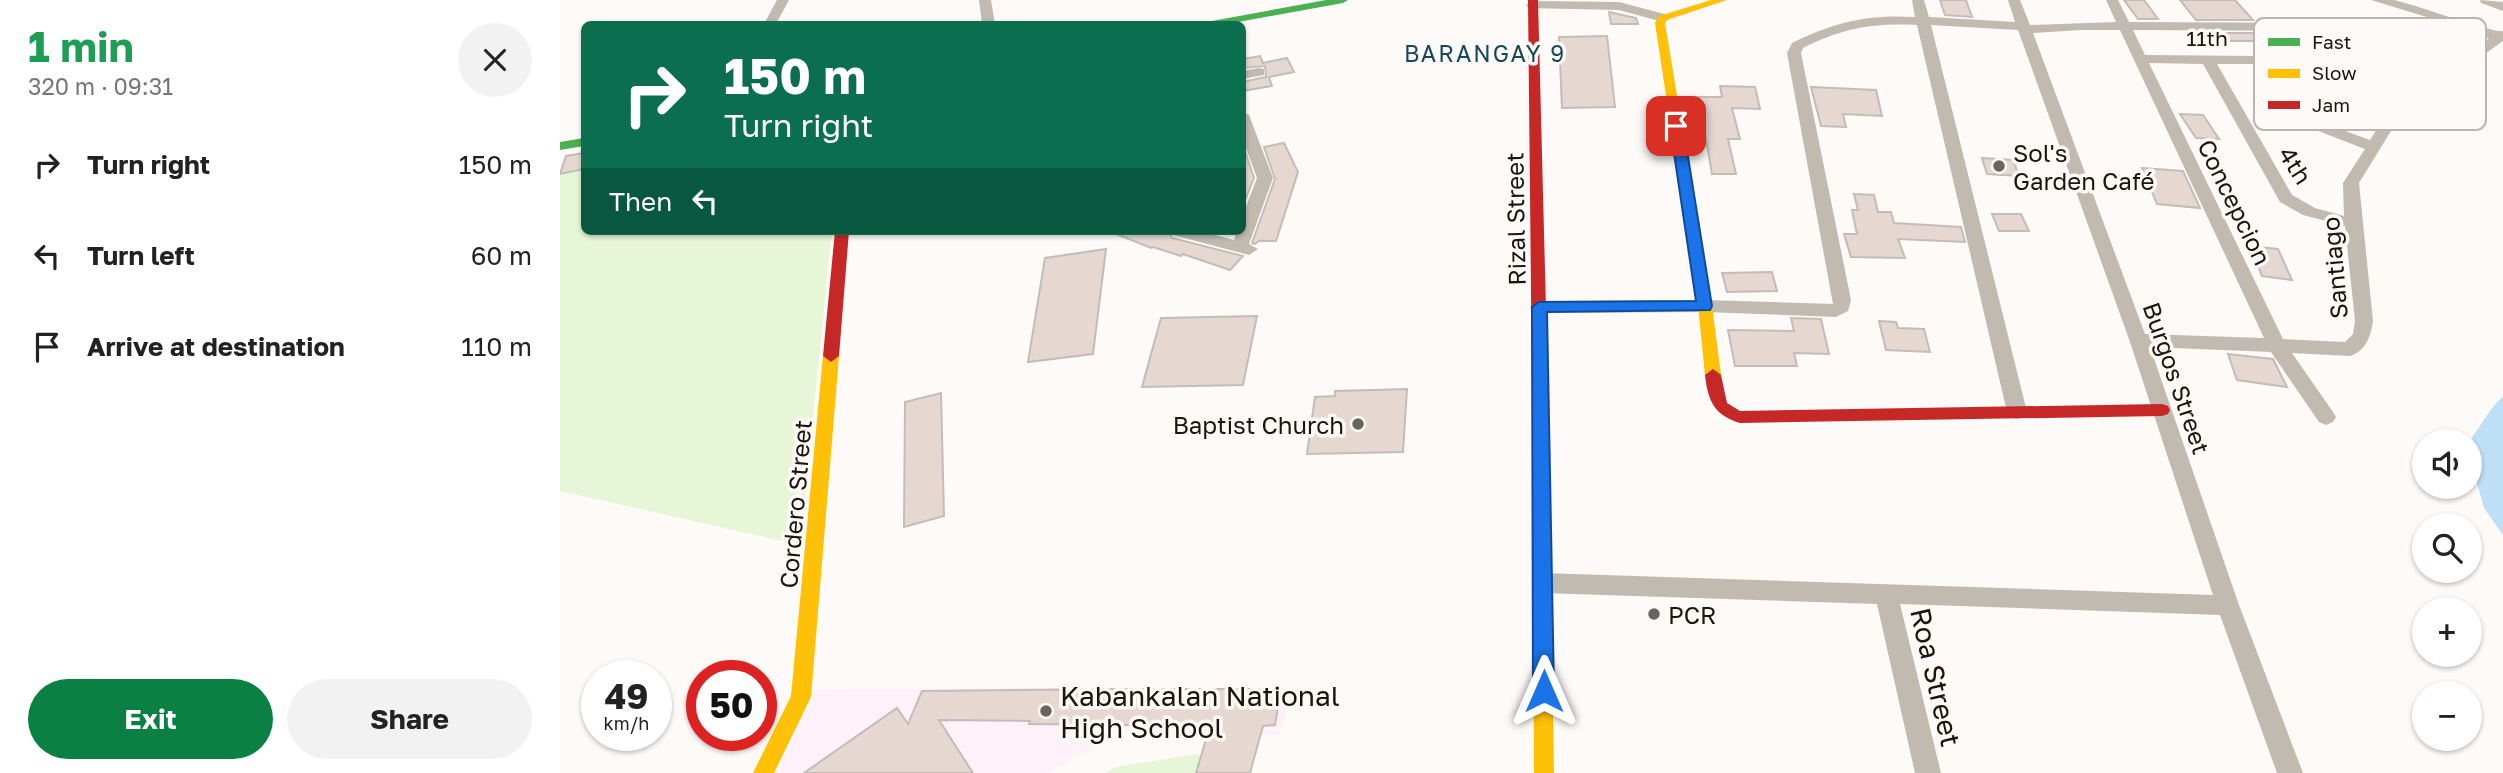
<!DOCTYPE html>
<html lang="en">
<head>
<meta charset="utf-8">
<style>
	:root { --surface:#fff; --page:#f2f2f2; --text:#222; --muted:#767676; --accent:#0b8043 }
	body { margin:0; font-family:"Golos Text",sans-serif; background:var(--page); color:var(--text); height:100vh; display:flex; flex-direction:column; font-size:26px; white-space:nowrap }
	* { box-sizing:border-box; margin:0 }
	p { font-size:23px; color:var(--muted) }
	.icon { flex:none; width:38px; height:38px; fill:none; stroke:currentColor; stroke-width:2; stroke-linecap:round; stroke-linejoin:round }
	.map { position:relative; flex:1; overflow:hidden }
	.sheet { display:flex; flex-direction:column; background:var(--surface); width:560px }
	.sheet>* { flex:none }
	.banner { position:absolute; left:21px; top:21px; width:665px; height:214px; border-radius:10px; box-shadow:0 2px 5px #0004; background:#0b6e4f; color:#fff; overflow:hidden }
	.controls { position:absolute; left:1852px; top:429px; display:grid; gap:14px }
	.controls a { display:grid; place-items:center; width:70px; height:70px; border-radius:50%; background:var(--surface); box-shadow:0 2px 5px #0004; font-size:35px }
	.speed { position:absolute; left:21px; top:660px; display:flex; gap:14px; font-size:35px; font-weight:700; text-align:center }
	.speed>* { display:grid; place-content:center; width:91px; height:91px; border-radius:50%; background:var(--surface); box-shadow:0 2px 5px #0004; line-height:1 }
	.speed small { font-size:18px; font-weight:400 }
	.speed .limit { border:10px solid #d22; background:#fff; color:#111 }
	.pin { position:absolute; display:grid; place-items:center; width:60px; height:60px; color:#fff; margin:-30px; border-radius:14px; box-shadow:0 4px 10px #0006 }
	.me { position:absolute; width:77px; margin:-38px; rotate:0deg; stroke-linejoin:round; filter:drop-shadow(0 0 5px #0008) }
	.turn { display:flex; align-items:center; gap:24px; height:147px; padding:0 28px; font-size:32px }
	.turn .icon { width:91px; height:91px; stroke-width:2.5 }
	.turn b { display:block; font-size:49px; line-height:60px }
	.then { display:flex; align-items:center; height:66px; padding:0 28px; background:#0003; gap:14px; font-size:26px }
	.round { display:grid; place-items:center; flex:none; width:74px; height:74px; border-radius:37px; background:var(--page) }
	.overview { display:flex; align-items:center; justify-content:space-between; height:119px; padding:0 28px }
	h1 { font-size:42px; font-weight:700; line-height:52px; color:#1e9e55 }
	.action { display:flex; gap:14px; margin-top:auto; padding:14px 28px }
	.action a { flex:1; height:80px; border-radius:42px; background:var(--accent); color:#fff; font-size:28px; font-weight:700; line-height:80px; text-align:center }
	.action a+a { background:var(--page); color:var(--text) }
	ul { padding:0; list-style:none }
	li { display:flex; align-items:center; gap:21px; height:91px; padding:0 28px }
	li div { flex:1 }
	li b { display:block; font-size:26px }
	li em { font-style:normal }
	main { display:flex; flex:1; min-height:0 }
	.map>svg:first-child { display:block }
	.education { fill:#fef1f9 }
	.green { fill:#e8f6d8 }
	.water { fill:#bedff5 }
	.building { fill:#e6d7d1; stroke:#c2bdba; stroke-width:2 }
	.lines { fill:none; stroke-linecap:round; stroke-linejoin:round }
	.street { fill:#c1bab1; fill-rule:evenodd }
	.fast { fill:#4caf50; fill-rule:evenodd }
	.slow { fill:#ffc107; fill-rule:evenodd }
	.jam { fill:#c62828; fill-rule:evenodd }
	.route { fill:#1a73e8; stroke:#114b97; stroke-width:2 }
	.poi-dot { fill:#6a6461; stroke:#fefaf7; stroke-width:2.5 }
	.labels { text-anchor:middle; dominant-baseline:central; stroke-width:7; stroke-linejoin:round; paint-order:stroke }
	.far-street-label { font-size:21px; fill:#1b1410; stroke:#fefaf7 }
	.far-quarter-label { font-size:23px; letter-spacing:2px; fill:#17485a; stroke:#fefaf7 }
	.poi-label { font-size:24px; fill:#1b1410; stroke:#fefaf7; text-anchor:start }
	.street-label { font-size:24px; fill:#1b1410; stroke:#fefaf7 }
	.near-street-label { font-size:28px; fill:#1b1410; stroke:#fefaf7 }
	.near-poi-label { font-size:28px; fill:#1b1410; stroke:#fefaf7; text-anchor:start }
	.key { fill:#fefaf7; stroke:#bab5b2; stroke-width:2 }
	.key-label { font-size:19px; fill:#1b1410 }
</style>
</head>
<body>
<main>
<section class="sheet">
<div class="overview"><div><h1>1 min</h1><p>320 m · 09:31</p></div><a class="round"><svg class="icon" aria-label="close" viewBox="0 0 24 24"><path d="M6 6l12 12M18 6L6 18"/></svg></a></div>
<ul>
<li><svg class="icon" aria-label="right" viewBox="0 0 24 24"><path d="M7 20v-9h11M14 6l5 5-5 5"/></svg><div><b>Turn right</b></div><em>150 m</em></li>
<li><svg class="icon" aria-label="left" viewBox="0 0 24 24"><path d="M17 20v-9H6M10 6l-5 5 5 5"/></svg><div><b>Turn left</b></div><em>60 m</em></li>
<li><svg class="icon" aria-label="arrive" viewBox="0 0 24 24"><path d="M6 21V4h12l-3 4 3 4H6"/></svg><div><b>Arrive at destination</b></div><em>110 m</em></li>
</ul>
<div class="action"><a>Exit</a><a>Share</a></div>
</section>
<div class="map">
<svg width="1943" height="773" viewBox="0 0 1943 773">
	<rect width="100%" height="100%" fill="#fdfaf8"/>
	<polygon class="education" points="733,687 720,735 556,733 488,773 216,773 256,689"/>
	<g class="green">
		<polygon points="24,169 24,231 272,231 240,545 0,491 0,174"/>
		<polygon points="636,754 689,773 546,773 555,767"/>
	</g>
	<polygon class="water" points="1943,396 1943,535 1924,508 1909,454 1909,442 1932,408"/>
	<g class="building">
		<polygon points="1380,0 1406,0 1412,17 1385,15"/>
		<polygon points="1564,0 1584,0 1598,19 1578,19"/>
		<polygon points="1620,0 1675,0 1693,20 1636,20"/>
		<polygon points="1049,12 1076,18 1078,24 1051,24"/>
		<polygon points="1646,33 1705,33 1712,41 1653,41"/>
		<polygon points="1047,36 1055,107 1002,108 999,37"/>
		<polygon points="700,56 703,63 727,58 734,72 709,77 712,86 682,91 682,82 706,77 705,66 682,68 682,59"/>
		<polygon points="1160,86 1195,87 1200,109 1172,108 1180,139 1168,139 1176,174 1152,174 1146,139 1140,123 1138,123 1133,97 1162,97"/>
		<polygon points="1251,87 1316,90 1322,116 1283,114 1286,127 1261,126"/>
		<polygon points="1620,114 1643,115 1659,139 1636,138"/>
		<polygon points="724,143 738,172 716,241 699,241 695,244 692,243 715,179 704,147"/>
		<polygon points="685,151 694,178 682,208 682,152"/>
		<polygon points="24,153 24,169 0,174 6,156"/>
		<polygon points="1422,158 1453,160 1459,176 1427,174"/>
		<polygon points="1582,168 1623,171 1640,208 1597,204"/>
		<polygon points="1294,194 1314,195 1318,212 1331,212 1334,223 1401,227 1405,242 1338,239 1345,258 1291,257 1284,234 1297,234 1292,210 1298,210"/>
		<polygon points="1432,214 1461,214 1469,231 1439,231"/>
		<polygon points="549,231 609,231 612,238 683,256 670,270 623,254 621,256 593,247 591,248"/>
		<polygon points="1690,246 1718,249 1732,280 1702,276"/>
		<polygon points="546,249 533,354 468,362 485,258"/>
		<polygon points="1212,272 1217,291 1167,292 1162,273"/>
		<polygon points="697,316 683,385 582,387 601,318"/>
		<polygon points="1231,318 1261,319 1269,354 1234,353 1237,366 1175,366 1168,330 1234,331"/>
		<polygon points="1319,321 1336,322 1338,328 1364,329 1370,352 1326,350"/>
		<polygon points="1668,354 1713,359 1727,387 1677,380"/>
		<polygon points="847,389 843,452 747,454 755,397 775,396 775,391"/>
		<polygon points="381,393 384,516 344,527 345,402"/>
		<polygon points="563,689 721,689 715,725 703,726 690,773 636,773 650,726 469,724 470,721 379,720 413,773 244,773 337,708 348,724 362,691"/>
	</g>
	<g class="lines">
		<g class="street">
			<polygon points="217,0 229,0 216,24 204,24"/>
			<polygon points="419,0 431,0 435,24 422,24"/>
			<path d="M 1352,0 L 1364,0 L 1369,17 L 1455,22 L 1448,0 L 1460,0 L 1470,25 L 1556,22 L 1546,0 L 1558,0 L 1569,22 L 1801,23 L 1856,33 L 1907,54 L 1929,39 L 1896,26 L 1811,0 C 1818,0 1826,0 1833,0 C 1852,3 1934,34 1943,31 L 1943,41 L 1842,113 L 1799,183 L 1813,321 C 1811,336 1806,351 1790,356 L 1732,353 L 1773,412 L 1776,417 L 1773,422 L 1766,425 L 1759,422 L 1711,352 L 1590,347 L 1679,605 L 1743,773 L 1717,773 L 1660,615 L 1340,604 L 1381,773 L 1355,773 L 1317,604 L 983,593 L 975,590 L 972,583 L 975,576 L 983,573 L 1653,595 L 1570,342 L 1458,30 L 1371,25 L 1467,412 L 1464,417 L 1457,419 L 1450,417 L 1447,412 L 1357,25 C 1312,23 1283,28 1243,48 L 1241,53 L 1291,300 L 1288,311 L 1276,317 L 1145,312 L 979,313 L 973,311 L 970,307 L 973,303 L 979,301 L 1145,300 L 1273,304 L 1227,53 L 1232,43 C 1274,22 1308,14 1355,17 ZM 1521,30 L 1560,30 L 1704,338 L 1585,334 L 1473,33 ZM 1573,30 L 1801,31 L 1848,39 L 1899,60 L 1876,75 L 1823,57 L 1585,55 ZM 1589,63 L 1643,64 L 1720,202 L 1743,215 L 1785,226 L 1795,321 L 1793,334 L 1785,342 L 1723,339 ZM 1657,64 L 1710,64 L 1753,129 L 1805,149 L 1783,183 L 1784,216 L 1755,208 L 1732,195 ZM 1724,64 L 1821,65 L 1867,82 L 1831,107 L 1810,140 L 1763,123 Z"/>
			<polygon points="1920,0 1943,2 1943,11 1921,3"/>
			<polygon points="973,1 1059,2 1108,15 1110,18 1103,22 1059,10 968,8 966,5"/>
			<polygon points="699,68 704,69 704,75 682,79 682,71"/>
			<polygon points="682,111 689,115 713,178 689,244 698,249 689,255 613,235 611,231 640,231 674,240 677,231 682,231 682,217 697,178 682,137"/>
		</g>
		<g class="fast">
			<polygon points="766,0 788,0 783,3 667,24 647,24 652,21"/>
			<polygon points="24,138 24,146 0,150 0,142"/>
		</g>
		<g class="slow">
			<polygon points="1151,0 1167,0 1107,20 1105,23 1152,306 1161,375 1153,381 1145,375 1138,306 1095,23 1099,16"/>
			<polygon points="271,350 279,356 251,697 214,773 193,773 231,696 263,356"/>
			<polygon points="980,381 988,387 994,773 974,773 972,387"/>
		</g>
		<g class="jam">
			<polygon points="968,0 978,0 988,387 980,393 972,387"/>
			<polygon points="275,231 289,231 279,356 271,362 263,356"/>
			<path d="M 1153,369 L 1161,375 L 1167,403 L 1180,411 L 1602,404 L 1608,406 L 1610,410 L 1608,414 L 1602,416 L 1180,423 C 1154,415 1148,401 1145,375 Z"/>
		</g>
	</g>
	<polygon class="route" points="1116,122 1123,126 1152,306 1150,310 987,312 994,691 991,698 984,701 976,698 973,691 972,307 979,302 1136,301 1110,126"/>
	<g class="poi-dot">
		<circle cx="1439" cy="166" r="7"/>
		<circle cx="798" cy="424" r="7"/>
		<circle cx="1094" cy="614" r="7"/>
		<circle cx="486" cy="711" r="7"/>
	</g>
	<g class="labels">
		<g class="far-street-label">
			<text x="1647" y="38">11th</text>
		</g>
		<g class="far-quarter-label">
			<text x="925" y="53">BARANGAY 9</text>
		</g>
		<g class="poi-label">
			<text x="1453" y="152">Sol's<tspan x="1453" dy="28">Garden Café</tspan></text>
			<text x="784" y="424" text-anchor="end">Baptist Church</text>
			<text x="1108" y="614">PCR</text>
		</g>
		<g class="street-label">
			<text transform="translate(1736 165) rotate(58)">4th</text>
			<text transform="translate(1675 202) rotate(64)">Concepcion</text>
			<text transform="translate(955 219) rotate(-91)">Rizal Street</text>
			<text transform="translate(1774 268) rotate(-95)">Santiago</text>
			<text transform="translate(1617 378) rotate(71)">Burgos Street</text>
			<text transform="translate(235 504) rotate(-85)">Cordero Street</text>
		</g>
		<g class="near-street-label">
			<text transform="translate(1376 677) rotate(77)">Roa Street</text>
		</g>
		<g class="near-poi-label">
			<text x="500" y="695">Kabankalan National<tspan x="500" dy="32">High School</tspan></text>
		</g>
	</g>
	<rect x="1694" y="18" width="232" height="112" rx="10" class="key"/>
	<rect x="1708" y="38" width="32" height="8" fill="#4caf50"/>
	<rect x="1708" y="69" width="32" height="9" fill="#ffc107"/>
	<rect x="1708" y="101" width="32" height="8" fill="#c62828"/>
	<g class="key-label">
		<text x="1752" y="49">Fast</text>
		<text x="1752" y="80">Slow</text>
		<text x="1752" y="112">Jam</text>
	</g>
</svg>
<div class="controls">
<a><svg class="icon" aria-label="sound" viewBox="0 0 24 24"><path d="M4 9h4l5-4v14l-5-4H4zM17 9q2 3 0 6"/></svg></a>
<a><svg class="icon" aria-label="search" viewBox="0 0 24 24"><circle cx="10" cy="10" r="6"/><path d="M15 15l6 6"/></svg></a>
<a>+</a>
<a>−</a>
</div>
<div class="speed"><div>49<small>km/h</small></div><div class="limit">50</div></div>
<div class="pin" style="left:1116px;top:126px;background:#d93025"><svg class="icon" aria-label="arrive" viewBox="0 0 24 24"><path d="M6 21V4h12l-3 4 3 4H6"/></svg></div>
<svg class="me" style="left:984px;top:691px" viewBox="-20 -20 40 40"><path d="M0-17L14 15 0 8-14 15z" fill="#1a73e8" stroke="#fff" stroke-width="4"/></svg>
<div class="banner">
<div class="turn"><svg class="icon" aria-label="right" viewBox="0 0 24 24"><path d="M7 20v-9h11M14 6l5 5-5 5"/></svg><div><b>150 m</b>Turn right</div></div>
<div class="then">Then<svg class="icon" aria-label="left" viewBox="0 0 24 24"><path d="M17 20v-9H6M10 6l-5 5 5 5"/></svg></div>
</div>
</div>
</main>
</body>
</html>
